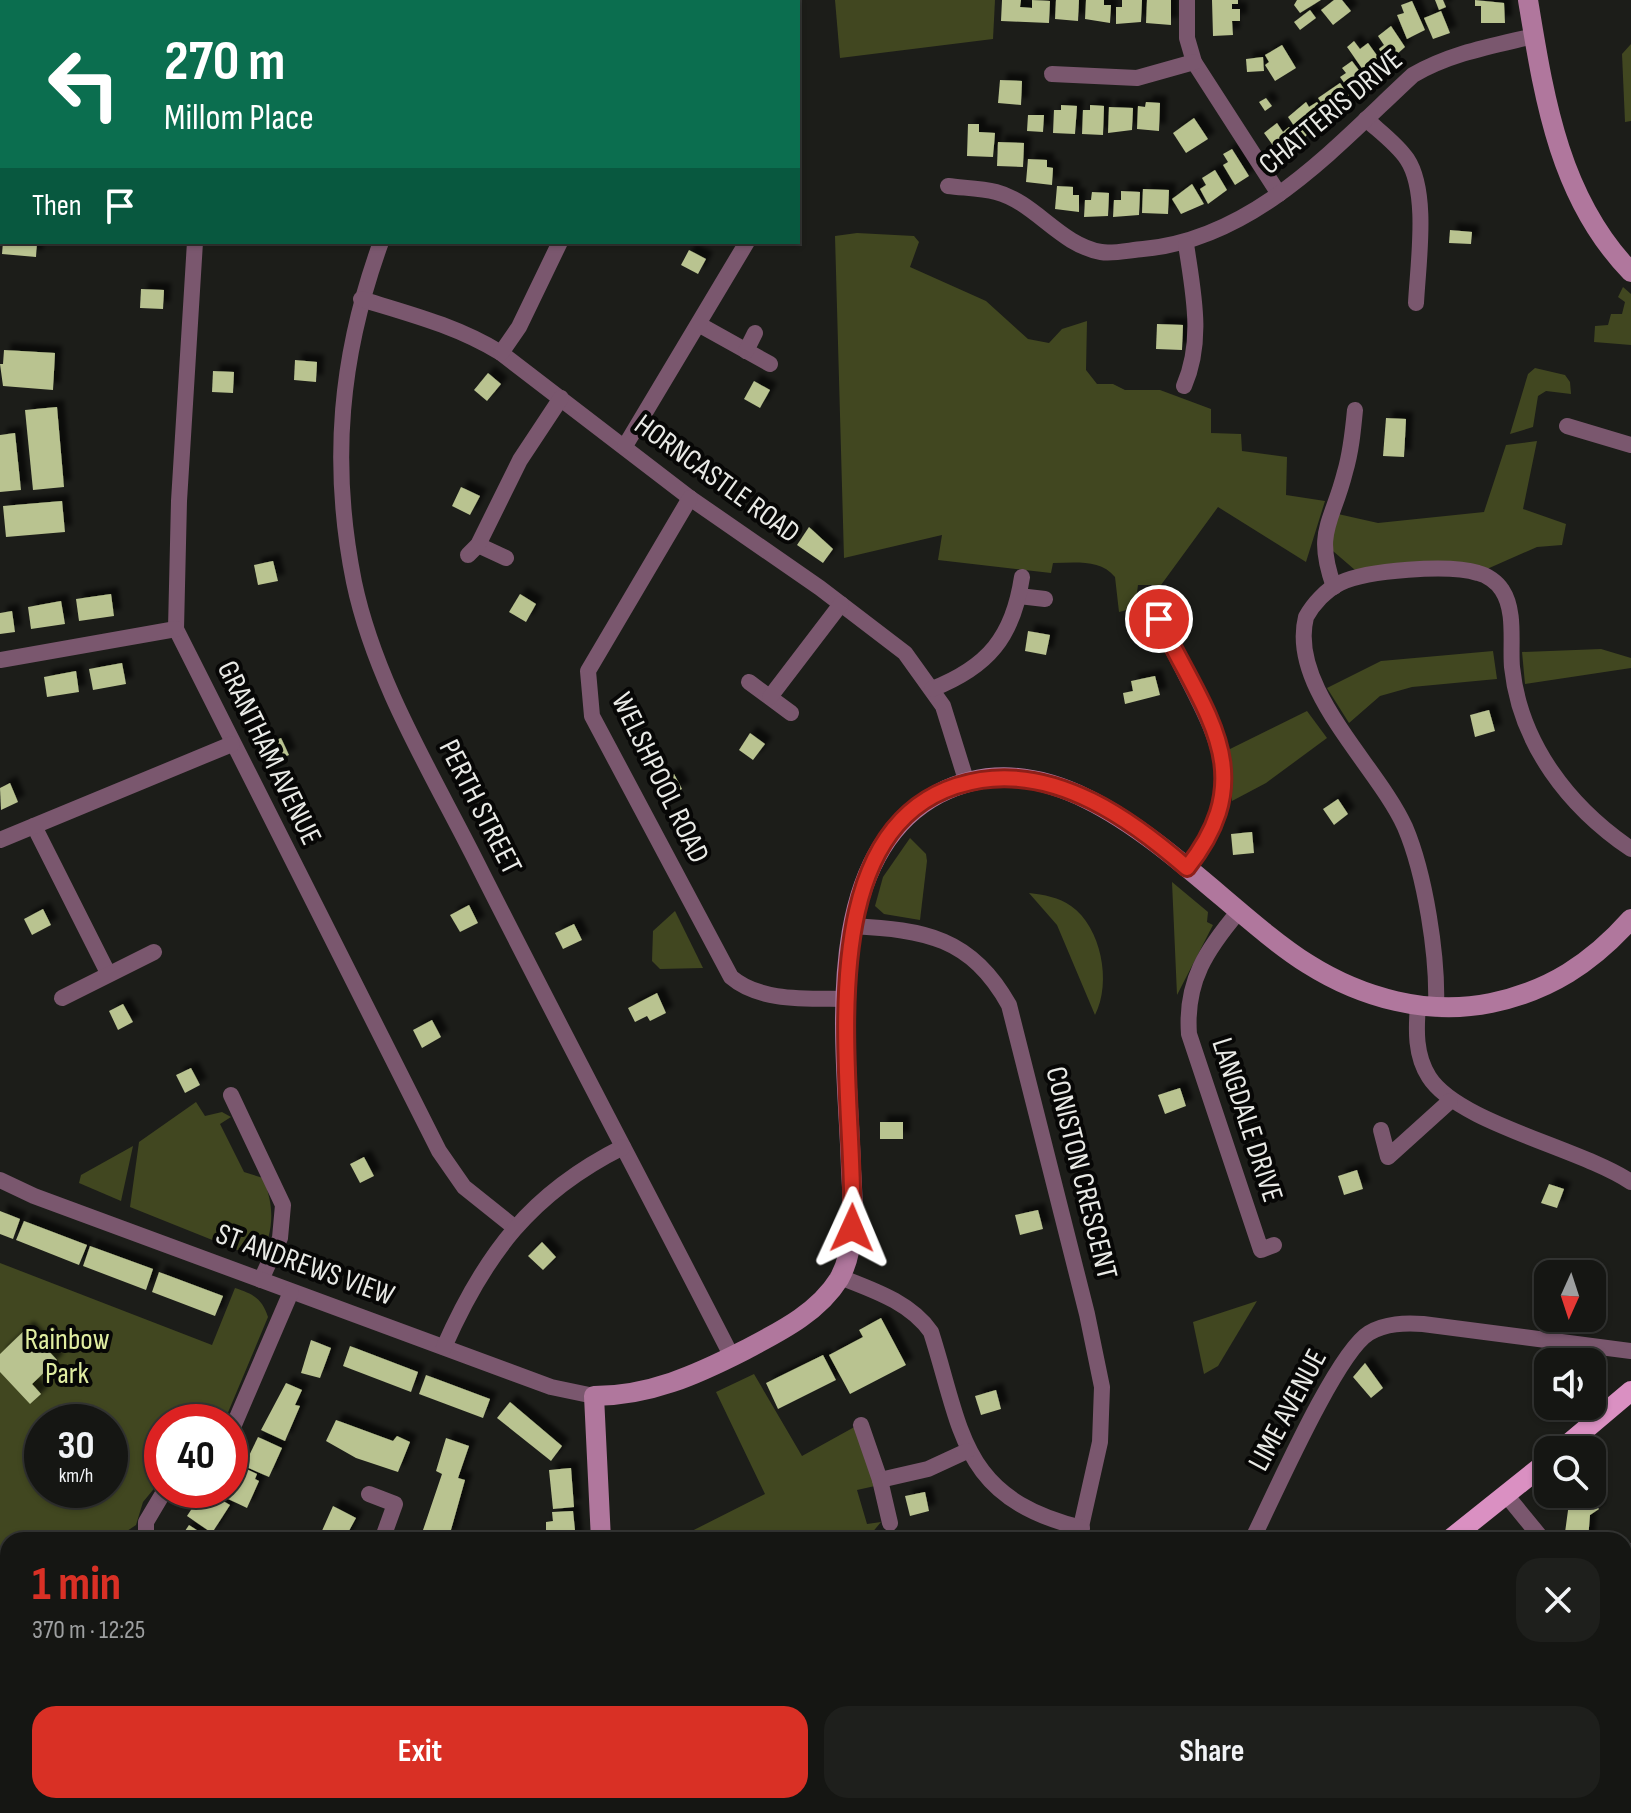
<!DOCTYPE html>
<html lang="en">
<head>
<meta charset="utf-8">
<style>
	:root { --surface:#151613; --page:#1e1f1c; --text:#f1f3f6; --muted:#9d9fa0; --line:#343533; --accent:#d93025 }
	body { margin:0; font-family:"Sofia Sans Condensed",sans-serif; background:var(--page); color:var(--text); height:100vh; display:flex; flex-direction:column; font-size:30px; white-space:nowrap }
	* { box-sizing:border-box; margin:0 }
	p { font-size:26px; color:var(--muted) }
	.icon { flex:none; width:44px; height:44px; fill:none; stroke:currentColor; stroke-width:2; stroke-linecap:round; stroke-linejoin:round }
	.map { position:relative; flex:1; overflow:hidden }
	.sheet { position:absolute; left:0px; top:1532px; width:1632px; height:282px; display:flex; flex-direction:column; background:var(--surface); border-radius:24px 24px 0 0; box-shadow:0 2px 6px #0004,0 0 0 2px var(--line) }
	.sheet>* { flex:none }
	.hud { position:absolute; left:0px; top:0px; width:800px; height:244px; box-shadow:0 2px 6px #0004,0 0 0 2px var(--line); background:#0b6e4f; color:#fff; overflow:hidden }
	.needle { width:52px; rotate:183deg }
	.controls { position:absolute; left:1534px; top:1260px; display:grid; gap:16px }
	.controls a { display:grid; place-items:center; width:72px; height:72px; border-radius:16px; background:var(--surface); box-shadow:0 2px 6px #0004,0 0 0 2px var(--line); font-size:40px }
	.speed { position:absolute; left:24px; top:1404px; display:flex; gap:16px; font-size:40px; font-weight:700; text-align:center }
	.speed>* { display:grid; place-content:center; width:104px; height:104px; border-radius:50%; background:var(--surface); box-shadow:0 2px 6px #0004,0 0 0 2px var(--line); line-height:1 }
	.speed small { font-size:20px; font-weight:400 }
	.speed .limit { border:12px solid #d22; background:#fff; color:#111 }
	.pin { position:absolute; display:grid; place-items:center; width:68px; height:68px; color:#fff; margin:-34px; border:4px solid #fff; border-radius:50%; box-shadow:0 2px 8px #0007 }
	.me { position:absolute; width:88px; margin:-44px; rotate:1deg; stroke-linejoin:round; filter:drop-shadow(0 0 6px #0008) }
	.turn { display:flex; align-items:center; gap:28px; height:168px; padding:0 32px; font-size:36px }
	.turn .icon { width:104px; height:104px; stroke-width:2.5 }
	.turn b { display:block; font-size:56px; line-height:68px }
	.then { display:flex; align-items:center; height:76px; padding:0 32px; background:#0003; gap:16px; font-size:30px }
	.round { display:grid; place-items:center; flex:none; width:84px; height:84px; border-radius:24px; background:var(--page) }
	.overview { display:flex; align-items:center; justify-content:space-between; height:136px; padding:0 32px }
	h1 { font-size:48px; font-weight:700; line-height:60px; color:var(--accent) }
	.cta { display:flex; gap:16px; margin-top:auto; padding:16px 32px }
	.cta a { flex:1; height:92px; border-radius:24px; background:var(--accent); color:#fff; font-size:32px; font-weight:700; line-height:92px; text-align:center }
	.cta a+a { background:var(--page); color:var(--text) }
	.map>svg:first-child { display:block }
	.green { fill:#414720; fill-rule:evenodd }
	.building { fill:#b9c390; filter:url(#shadow) }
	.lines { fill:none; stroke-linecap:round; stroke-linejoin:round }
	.street { stroke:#7a576e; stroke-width:16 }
	.secondary { stroke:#b0779d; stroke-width:20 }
	.primary { stroke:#da90c2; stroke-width:20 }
	.route-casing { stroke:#8d1f18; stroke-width:20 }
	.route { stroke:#d93025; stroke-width:14 }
	.labels { text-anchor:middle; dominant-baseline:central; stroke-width:8; stroke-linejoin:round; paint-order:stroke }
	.street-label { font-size:30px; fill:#e9eae6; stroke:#070706 }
	.park-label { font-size:30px; fill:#e0eda1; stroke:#070706 }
</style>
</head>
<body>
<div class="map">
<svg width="1631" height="1813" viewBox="0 0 1631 1813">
	<defs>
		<filter id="shadow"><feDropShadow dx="7" dy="-7" stdDeviation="2" flood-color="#0009"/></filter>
	</defs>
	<rect width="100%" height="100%" fill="#1c1d19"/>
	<g class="green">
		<polygon points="0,0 472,0 2,2 0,80"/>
		<polygon points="835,0 995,0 993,39 840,58"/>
		<polygon points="1631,44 1631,121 1625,122 1622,54"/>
		<path d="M 857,233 L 914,236 L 919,242 L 910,267 L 986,301 L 1028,339 L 1049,343 L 1062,329 L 1087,321 L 1086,370 L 1097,384 L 1113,384 L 1125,390 L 1160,390 L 1211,409 L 1211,433 L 1241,434 L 1242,451 L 1287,457 L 1286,495 L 1325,501 L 1306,562 L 1218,507 L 1161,585 L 1138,585 L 1135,608 L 1119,612 L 1115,577 C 1100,559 1075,563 1053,563 L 1051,573 L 938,560 L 942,535 L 844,558 L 835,236 Z"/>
		<polygon points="1623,287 1631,294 1631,345 1594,342 1595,326 1608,325 1611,314 1622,314 1625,302 1618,297"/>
		<polygon points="1535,368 1565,375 1570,382 1571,394 1546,391 1538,396 1533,427 1510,434 1528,374"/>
		<polygon points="1537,441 1523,509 1566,524 1562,545 1537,547 1487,569 1445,561 1355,570 1326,545 1338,514 1378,523 1484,512 1506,445"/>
		<polygon points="1601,649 1631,658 1631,668 1525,684 1522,652"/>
		<polygon points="1493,651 1497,679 1412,687 1380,696 1349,723 1327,688 1381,661"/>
		<polygon points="1307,711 1327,738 1266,783 1232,801 1228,750"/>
		<polygon points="910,838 926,854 927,861 920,920 884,914 875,906 883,877"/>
		<polygon points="1172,882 1208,912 1207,922 1213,925 1177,995"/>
		<path d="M 1029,893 C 1044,895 1059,897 1071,906 C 1101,927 1112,982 1095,1015 L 1057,925 Z"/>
		<polygon points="675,911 703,968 660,969 652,961 653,931"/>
		<path d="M 196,1102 L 205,1116 L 222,1112 L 231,1117 L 220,1124 L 244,1172 L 263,1178 C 275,1207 274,1231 260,1259 L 130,1207 L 139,1142 Z"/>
		<polygon points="133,1146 121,1201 79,1183 81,1175"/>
		<path d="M 0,1263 L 212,1345 L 235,1288 C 253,1294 262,1298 268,1317 L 224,1422 L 162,1422 L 162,1479 L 143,1502 L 136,1525 L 127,1531 L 85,1540 L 8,1540 L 8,1559 L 0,1559 ZM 42,1422 L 110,1422 L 110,1490 L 42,1490 Z"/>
		<polygon points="1257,1301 1218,1366 1204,1374 1193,1322"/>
		<polygon points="754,1374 802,1456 858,1425 875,1486 857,1490 867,1524 881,1522 866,1540 674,1540 765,1494 716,1392"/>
	</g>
	<g class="building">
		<polygon points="1002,0 1021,0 1020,7 1032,8 1032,0 1050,1 1049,23 1001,21"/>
		<polygon points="1056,0 1079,0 1078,21 1055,19"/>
		<polygon points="1086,0 1104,0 1104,5 1111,5 1110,23 1085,19"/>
		<polygon points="1122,0 1142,0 1141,22 1116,24 1116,7 1122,7"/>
		<polygon points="1147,0 1171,0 1171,25 1146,23"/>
		<polygon points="1212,0 1238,0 1238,4 1232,4 1232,9 1240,9 1240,21 1232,21 1233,35 1213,36"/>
		<polygon points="1297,0 1321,0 1300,13 1294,5"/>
		<polygon points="1334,0 1342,0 1351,11 1333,25 1321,10"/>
		<polygon points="1435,0 1443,0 1446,7 1439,10"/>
		<polygon points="1475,0 1504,3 1505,23 1481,23 1481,6 1475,6"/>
		<polygon points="1412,1 1425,30 1407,39 1397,15 1404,13 1401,5"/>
		<polygon points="1310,10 1316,18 1300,30 1294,22"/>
		<polygon points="1441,11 1450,33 1433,39 1424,18"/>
		<polygon points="1391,26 1405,47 1388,62 1379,49 1384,45 1378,36"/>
		<polygon points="1354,41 1360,49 1368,43 1381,61 1366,74 1347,47"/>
		<polygon points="1282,45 1296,68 1275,81 1265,65 1269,62 1265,55"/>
		<polygon points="1263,57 1264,71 1247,72 1246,59"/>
		<polygon points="1352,61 1370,85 1354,96 1340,77 1346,73 1342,68"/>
		<polygon points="1000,80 1022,81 1021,105 998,103"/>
		<polygon points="1340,83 1349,96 1343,100 1347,107 1332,118 1318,98"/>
		<polygon points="1266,98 1272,106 1265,111 1259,102"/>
		<polygon points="1146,102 1160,103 1159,131 1137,129 1138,106 1145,107"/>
		<polygon points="1306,102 1309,107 1317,102 1326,115 1303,139 1288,117"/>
		<polygon points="1061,105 1077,106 1075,134 1053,133 1054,110 1061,110"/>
		<polygon points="1090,105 1104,106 1103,135 1082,134 1083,110 1090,110"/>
		<polygon points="1109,107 1133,108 1132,130 1108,133"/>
		<polygon points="1028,115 1044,115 1043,132 1027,131"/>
		<polygon points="1194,118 1208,139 1186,153 1173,133"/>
		<polygon points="1277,123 1283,132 1289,127 1299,141 1279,154 1264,133"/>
		<polygon points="968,124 979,124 979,132 995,133 993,157 967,156"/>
		<polygon points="998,142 1024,143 1023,167 997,166"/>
		<polygon points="1232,149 1249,176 1235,185 1223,165 1228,162 1223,154"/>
		<polygon points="1028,159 1047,160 1047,167 1053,168 1052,185 1026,182"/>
		<polygon points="1215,170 1227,190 1208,204 1200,189 1206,185 1202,178"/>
		<polygon points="1192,184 1204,204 1181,214 1172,199"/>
		<polygon points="1057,186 1073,187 1073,195 1079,195 1079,212 1055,209"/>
		<polygon points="1143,189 1169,190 1168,214 1142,213"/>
		<polygon points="1121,191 1140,192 1139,215 1113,217 1114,200 1121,200"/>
		<polygon points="1092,192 1109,193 1108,216 1084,217 1085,200 1091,200"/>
		<polygon points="1450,230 1472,232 1471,244 1449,243"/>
		<polygon points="3,242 37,242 36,257 2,254"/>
		<polygon points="689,250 706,259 698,274 681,265"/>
		<polygon points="141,289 164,290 163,309 140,308"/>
		<polygon points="1157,324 1183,325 1182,350 1156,349"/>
		<polygon points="4,350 55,353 53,390 3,386 0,364 3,364"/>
		<polygon points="295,360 317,362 316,382 294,380"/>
		<polygon points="213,371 234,372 233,393 212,392"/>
		<polygon points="488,373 501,384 487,401 474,390"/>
		<polygon points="754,381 770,390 760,408 744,399"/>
		<polygon points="57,407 64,487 33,490 25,410"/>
		<polygon points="1386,418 1406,419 1404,457 1383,456"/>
		<polygon points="15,433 21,490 0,492 0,435"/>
		<polygon points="461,487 480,496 470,515 452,506"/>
		<polygon points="62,501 65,532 6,537 3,506"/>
		<polygon points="809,527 833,549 823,563 797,545"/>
		<polygon points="273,561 278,581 258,585 254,565"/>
		<polygon points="111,594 114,616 79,621 76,599"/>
		<polygon points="520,594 536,604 526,622 509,612"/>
		<polygon points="61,601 65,624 31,629 28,607"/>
		<polygon points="12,611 15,632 0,634 0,613"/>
		<polygon points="1028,631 1050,635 1046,655 1025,651"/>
		<polygon points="122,663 126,684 93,690 89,669"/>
		<polygon points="76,671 79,692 47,697 44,677"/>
		<polygon points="1155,676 1160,695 1125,704 1123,693 1133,691 1131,681"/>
		<polygon points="1489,710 1495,731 1475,737 1470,715"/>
		<polygon points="750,733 765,744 753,760 739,750"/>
		<polygon points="281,738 289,755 269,764 261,747"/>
		<polygon points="674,774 682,789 663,799 655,784"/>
		<polygon points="10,783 18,802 1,810 0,788"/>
		<polygon points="1338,799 1348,814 1334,825 1323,809"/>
		<polygon points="1252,832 1254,853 1233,855 1231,834"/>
		<polygon points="469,905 478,923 460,932 450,915"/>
		<polygon points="43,909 51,925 32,935 24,919"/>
		<polygon points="574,924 582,940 563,949 555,933"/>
		<polygon points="657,993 666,1013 650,1021 647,1016 635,1022 628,1008"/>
		<polygon points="123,1004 133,1022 118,1030 109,1011"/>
		<polygon points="432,1020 441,1037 422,1048 413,1030"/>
		<polygon points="191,1068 200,1085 185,1093 176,1075"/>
		<polygon points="1180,1088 1186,1106 1165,1114 1158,1095"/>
		<rect x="880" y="1122" width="23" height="17"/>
		<polygon points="364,1157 374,1176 360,1183 350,1164"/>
		<polygon points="1357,1170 1363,1189 1344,1195 1338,1176"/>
		<polygon points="1549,1184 1564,1189 1557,1208 1541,1203"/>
		<polygon points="1038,1210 1043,1229 1020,1235 1015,1215"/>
		<polygon points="0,1211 20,1219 13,1239 0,1234"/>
		<polygon points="24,1221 87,1245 79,1265 16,1240"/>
		<polygon points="542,1242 556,1257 543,1270 528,1256"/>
		<polygon points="90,1246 153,1269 146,1290 83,1266"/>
		<polygon points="159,1272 223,1296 215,1316 152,1292"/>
		<polygon points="881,1318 906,1365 850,1394 829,1355 863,1337 859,1330"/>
		<polygon points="27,1328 57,1360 32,1384 41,1394 30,1404 0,1372 0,1354"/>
		<polygon points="311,1340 331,1348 320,1378 301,1373"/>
		<polygon points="350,1346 418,1372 411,1392 343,1366"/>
		<polygon points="823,1355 836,1380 778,1409 766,1383"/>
		<polygon points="1365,1363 1383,1388 1371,1398 1353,1377"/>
		<polygon points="426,1375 490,1399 483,1418 419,1394"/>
		<polygon points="286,1383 302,1390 295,1405 300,1406 285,1441 261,1430"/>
		<polygon points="996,1390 1001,1409 981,1415 975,1396"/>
		<polygon points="510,1402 562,1446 551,1461 497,1418"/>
		<polygon points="336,1420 393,1441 397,1436 410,1442 398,1472 356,1458 326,1441"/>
		<polygon points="258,1437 282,1448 269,1477 244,1466"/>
		<polygon points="446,1438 469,1446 458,1478 465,1480 449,1537 423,1530 442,1474 436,1471"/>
		<polygon points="242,1467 257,1474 255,1479 259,1481 247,1508 224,1497"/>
		<polygon points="571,1468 574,1507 553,1509 549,1470"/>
		<polygon points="204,1490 230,1505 212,1533 187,1516"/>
		<polygon points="925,1492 929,1511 910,1516 905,1496"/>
		<polygon points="1585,1494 1599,1509 1590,1515 1588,1540 1564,1540 1569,1503"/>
		<polygon points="333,1506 356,1518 344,1540 325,1540 326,1536 321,1533"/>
		<polygon points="573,1511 576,1540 556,1540 555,1533 546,1533 546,1522 553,1521 552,1512"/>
		<polygon points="189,1525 212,1540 179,1540"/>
		<polygon points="1624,1592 1631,1601 1631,1630 1624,1623"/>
		<polygon points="0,1603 8,1604 8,1629 0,1629"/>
		<polygon points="8,1687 8,1729 0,1728 0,1704 4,1704 4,1688"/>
		<polygon points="5,1770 8,1770 8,1795 4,1795"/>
		<polygon points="156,1806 191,1806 191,1811 156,1810"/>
		<polygon points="211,1806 236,1806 235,1812 211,1810"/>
		<polygon points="245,1806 278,1806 278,1813 244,1813"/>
		<polygon points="286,1806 375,1806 375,1813 285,1813"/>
		<polygon points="659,1806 665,1806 670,1813 650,1813"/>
		<polygon points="821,1806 845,1806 849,1813 825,1813"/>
	</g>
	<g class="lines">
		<g class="street">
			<polyline points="1187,0 1187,38 1194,62 1279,194"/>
			<polyline points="490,2 491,0"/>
			<polyline points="1052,74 1137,78 1194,62"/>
			<path d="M 1366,119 C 1379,131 1397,144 1407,159 C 1429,192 1418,263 1416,303"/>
			<path d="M 948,186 C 963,188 981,188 996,192 C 1035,202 1060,245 1101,252 C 1113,254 1130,250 1143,249 C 1255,239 1335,147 1413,75 C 1451,53 1492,46 1534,36"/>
			<polyline points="195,242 179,501 176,629 439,1151 464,1187 514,1227"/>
			<path d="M 381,242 C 340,355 330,463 354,582 C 375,682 433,775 478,865 C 561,1030 648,1193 732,1357"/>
			<path d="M 361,299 C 410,314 457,326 501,353 L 690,498 L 820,588 L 905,653 L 943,706 L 967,783"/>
			<polyline points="700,325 770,364"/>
			<polyline points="746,351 755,333"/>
			<polyline points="501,353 519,327 560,242"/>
			<path d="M 1184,386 C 1204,340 1193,292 1186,244"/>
			<polyline points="1567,426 1631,445"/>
			<polyline points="625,446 747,242"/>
			<path d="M 690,498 L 588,671 L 592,716 L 731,977 C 761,1003 811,998 848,999"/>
			<polyline points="478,545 506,558"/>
			<polyline points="468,555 478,545 520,460 561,398"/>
			<path d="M 1334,587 C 1314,531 1332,524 1345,472 C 1351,452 1353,431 1355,410"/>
			<path d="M 1154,594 C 1155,617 1167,637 1177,658 C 1218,739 1251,787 1187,868"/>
			<polyline points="1019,596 1045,599"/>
			<polyline points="0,660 176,629"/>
			<polyline points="749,682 791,713"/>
			<path d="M 932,689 C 988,667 1013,637 1022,577"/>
			<polyline points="770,697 841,604"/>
			<polyline points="34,826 108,973"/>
			<polyline points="0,840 232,744"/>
			<path d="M 1239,911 C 1207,949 1185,981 1189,1034 L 1261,1250 L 1274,1245"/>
			<path d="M 852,926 C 925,930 971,937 1009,1005 L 1087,1314 L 1102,1387 L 1100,1442 L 1078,1540"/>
			<polyline points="62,998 154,952"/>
			<path d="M 1418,1005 C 1416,1030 1415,1055 1429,1077 C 1458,1123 1580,1148 1631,1182"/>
			<path d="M 1436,1007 C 1438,956 1425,874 1405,827 C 1377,765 1288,688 1306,617 C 1313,604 1326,590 1340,583 C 1367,570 1449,564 1478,573 C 1487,575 1497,582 1502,590 C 1516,611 1510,644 1512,667 C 1520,744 1569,807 1631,849"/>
			<polyline points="231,1095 283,1205 280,1238 261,1280"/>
			<polyline points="1381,1130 1388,1157 1450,1101"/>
			<polyline points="0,1180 34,1196 551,1387 594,1396"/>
			<path d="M 840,1277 C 873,1290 910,1302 931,1332 C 963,1432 960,1498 1082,1528"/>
			<path d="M 444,1347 C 485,1254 531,1193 623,1147"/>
			<polyline points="861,1425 880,1480"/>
			<polyline points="230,1434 291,1292"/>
			<polyline points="369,1494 395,1504 382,1540"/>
			<polyline points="1507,1496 1543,1540"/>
			<polyline points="890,1523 880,1480 928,1469 967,1451"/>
			<polyline points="146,1540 146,1522 165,1490"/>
			<path d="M 1252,1540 C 1273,1498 1336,1353 1369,1333 C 1386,1323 1405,1323 1423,1324 L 1631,1351"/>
			<polyline points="1624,1556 1631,1551"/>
			<polyline points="1624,1642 1631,1651"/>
			<polyline points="993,1806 994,1809 1000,1806"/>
			<polyline points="586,1813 597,1806"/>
		</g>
		<g class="secondary">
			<path d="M 1528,0 C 1544,97 1559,198 1631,272"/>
			<path d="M 601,1540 L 594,1396 C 649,1396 696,1375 745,1350 C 779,1332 818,1313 839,1279 C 857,1247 853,1204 851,1169 C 848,1054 816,859 938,794 C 1074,722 1207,901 1308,964 C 1362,998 1428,1016 1491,1003 C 1549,991 1592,963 1631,919"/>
			<polyline points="741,1806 750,1813"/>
		</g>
		<g class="primary">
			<polyline points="1561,1450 1631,1391"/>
			<polyline points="1449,1540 1548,1461"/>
			<polyline points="1102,1813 1113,1806"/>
		</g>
	</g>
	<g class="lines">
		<defs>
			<path id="route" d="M 852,1228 C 858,1098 794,810 981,780 C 1059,768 1131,819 1187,868 C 1263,772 1203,712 1159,619"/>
		</defs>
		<use href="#route" class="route-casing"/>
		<use href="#route" class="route"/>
	</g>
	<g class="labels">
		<g class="street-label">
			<text transform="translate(1331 112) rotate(-40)">CHATTERIS DRIVE</text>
			<text transform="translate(717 479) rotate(36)">HORNCASTLE ROAD</text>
			<text transform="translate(269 753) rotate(64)">GRANTHAM AVENUE</text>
			<text transform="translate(660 778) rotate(64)">WELSHPOOL ROAD</text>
			<text transform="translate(480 807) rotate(63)">PERTH STREET</text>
			<text transform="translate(1247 1120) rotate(72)">LANGDALE DRIVE</text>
			<text transform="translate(1081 1173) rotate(76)">CONISTON CRESCENT</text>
			<text transform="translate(305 1265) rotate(20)">ST ANDREWS VIEW</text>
			<text transform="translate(1288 1410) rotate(-62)">LIME AVENUE</text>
		</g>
		<g class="park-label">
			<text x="67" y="1340">Rainbow<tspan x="67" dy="34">Park</tspan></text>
		</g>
	</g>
</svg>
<div class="controls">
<a><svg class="needle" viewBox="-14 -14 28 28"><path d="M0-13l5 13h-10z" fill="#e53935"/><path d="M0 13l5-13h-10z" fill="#9d9fa0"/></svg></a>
<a><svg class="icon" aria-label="sound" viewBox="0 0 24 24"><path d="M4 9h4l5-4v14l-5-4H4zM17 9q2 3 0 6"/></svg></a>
<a><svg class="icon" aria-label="search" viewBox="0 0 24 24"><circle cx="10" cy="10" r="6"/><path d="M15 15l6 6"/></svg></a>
</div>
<div class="speed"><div>30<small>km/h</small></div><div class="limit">40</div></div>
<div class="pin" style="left:1159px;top:619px;background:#d93025"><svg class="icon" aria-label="arrive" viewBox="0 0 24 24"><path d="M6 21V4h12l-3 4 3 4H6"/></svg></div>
<svg class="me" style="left:852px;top:1228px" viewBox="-20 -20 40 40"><path d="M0-17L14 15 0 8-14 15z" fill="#d93025" stroke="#fff" stroke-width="4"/></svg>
<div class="hud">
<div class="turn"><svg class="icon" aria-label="left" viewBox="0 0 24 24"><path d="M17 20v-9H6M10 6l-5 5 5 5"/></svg><div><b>270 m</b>Millom Place</div></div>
<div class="then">Then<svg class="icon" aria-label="arrive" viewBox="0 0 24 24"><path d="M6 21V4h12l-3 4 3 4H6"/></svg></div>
</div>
<section class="sheet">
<div class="overview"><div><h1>1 min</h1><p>370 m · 12:25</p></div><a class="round"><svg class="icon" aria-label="close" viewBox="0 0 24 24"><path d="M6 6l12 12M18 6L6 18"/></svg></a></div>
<div class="cta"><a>Exit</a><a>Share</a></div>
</section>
</div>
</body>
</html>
